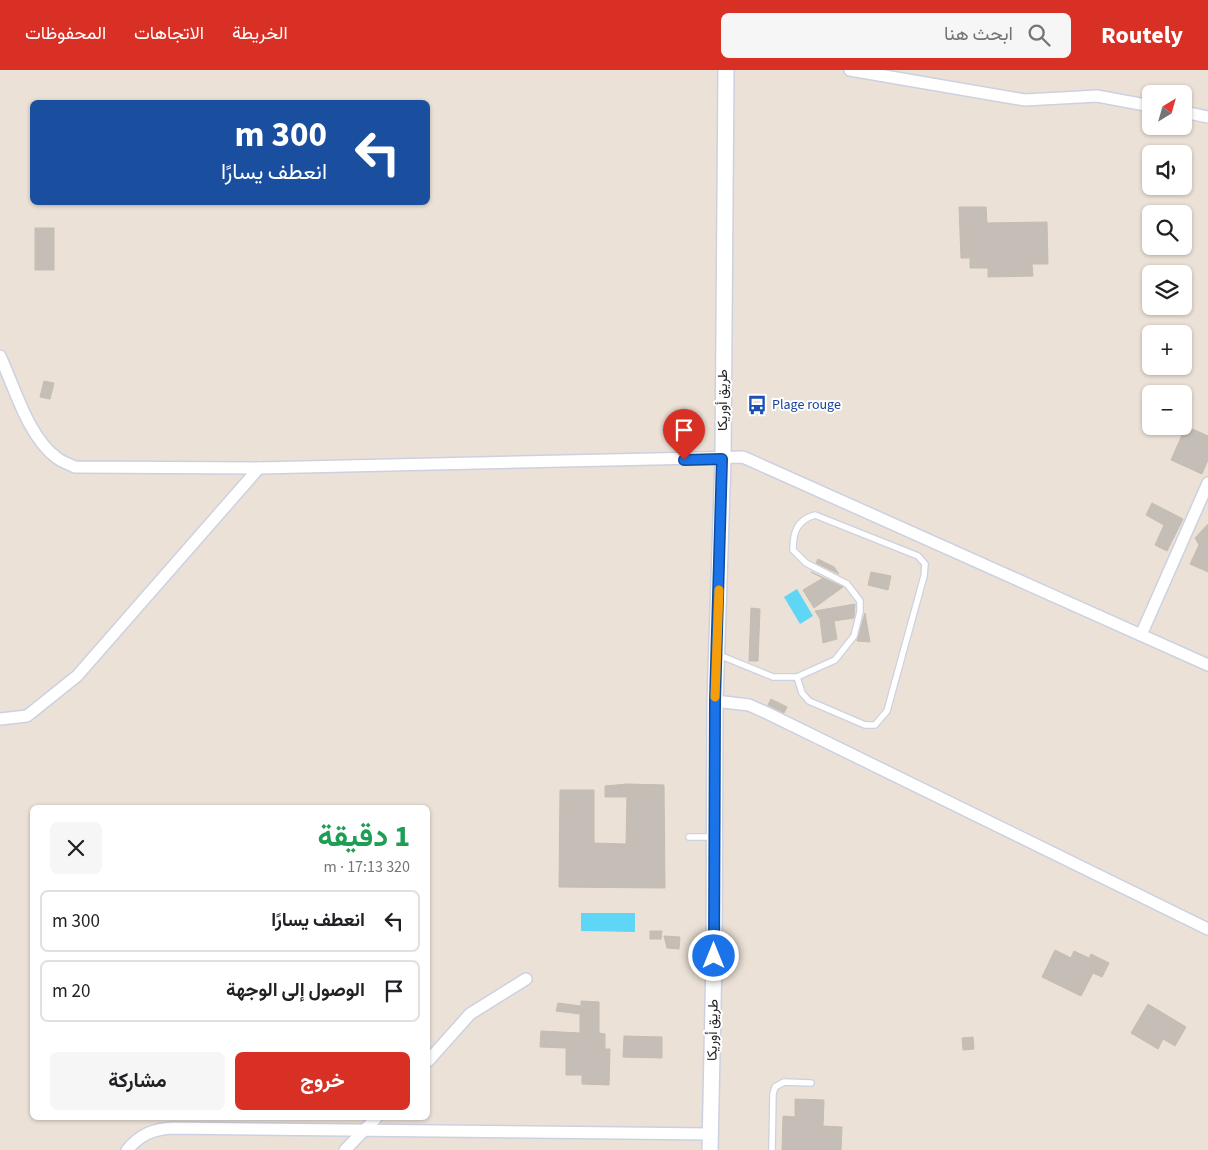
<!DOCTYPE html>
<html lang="ar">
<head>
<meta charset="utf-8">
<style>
	:root { --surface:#fff; --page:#f6f6f6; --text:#202124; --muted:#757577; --line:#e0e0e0; --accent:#d93025 }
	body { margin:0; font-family:"Source Sans 3",Vazirmatn,sans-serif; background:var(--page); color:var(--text); direction:rtl; height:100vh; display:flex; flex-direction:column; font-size:19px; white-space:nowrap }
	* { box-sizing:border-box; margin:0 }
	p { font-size:16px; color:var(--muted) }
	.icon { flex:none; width:28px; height:28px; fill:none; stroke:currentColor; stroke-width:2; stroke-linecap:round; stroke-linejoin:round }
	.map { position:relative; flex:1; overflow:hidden; direction:ltr }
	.drawer { position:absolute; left:30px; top:735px; width:400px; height:315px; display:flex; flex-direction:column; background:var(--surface); border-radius:8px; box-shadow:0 1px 4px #0004; direction:rtl }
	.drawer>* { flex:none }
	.guide { position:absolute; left:30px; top:30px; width:400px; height:105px; border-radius:8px; box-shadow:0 1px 4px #0004; direction:rtl; background:#1a4fa0; color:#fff; overflow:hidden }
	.needle { width:32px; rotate:37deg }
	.tools { position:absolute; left:1142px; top:15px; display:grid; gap:10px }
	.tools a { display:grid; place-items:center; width:50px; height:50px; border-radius:8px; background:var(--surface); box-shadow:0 1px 4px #0004; font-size:25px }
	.pin { position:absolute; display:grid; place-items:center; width:42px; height:42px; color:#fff; margin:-51px -21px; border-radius:50% 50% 50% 0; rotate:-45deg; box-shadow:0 0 5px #0007 }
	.pin .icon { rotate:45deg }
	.me { position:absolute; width:55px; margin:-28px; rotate:0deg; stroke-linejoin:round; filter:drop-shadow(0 0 4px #0008) }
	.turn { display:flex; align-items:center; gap:18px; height:105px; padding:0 20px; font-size:22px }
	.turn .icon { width:65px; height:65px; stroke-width:2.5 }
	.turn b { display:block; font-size:35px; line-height:42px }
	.round { display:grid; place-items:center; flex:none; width:52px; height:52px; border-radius:8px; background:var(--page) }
	.summary { display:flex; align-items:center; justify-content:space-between; height:85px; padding:0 20px }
	h1 { font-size:30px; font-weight:700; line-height:38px; color:#1e9e55 }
	.button { display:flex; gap:10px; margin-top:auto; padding:10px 20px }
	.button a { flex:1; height:58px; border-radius:8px; background:var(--accent); color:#fff; font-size:20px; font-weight:700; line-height:58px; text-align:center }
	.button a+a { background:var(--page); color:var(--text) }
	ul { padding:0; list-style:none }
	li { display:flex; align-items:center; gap:15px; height:62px; margin:0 10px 8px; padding:0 10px; border:2px solid var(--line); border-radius:8px }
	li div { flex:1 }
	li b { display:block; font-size:19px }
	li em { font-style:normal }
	header { display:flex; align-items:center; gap:30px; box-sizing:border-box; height:70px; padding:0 25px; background:var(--accent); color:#fff }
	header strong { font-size:24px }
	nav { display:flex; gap:28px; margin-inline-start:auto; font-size:18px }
	.search { width:350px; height:45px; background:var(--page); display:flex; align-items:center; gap:12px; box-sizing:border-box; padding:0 18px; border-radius:8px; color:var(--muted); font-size:19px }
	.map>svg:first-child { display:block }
	.water { fill:#60d6f6 }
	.building { fill:#c5beb6; stroke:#c6bdb0 }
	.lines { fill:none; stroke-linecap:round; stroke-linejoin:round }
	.lane-casing { stroke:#ccd1e1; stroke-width:8 }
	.street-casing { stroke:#ccd1e1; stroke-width:14 }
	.secondary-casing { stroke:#ccd1e1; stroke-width:18 }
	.lane { stroke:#fff; stroke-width:5.5 }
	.street { stroke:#fff; stroke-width:11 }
	.secondary { stroke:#fff; stroke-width:15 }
	.route-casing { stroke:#114b97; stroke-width:12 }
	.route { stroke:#1a73e8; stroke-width:9 }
	.slow { stroke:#f59e0b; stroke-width:9 }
	.labels { text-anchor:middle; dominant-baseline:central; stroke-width:4; stroke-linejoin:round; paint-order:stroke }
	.street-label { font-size:14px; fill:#262626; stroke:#fff }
	.transit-label { font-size:14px; fill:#164399; stroke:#fff; text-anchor:start }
</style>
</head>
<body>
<header>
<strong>Routely</strong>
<div class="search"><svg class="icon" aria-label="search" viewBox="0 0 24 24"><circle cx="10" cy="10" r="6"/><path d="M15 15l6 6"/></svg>ابحث هنا</div>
<nav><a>الخريطة</a><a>الاتجاهات</a><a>المحفوظات</a></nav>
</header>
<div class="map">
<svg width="1208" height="1080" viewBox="0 0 1208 1080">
	<rect width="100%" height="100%" fill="#ebe1d6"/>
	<g class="water">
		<polygon points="797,519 813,546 800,554 784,527"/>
		<polygon points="581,843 635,843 635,862 581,861"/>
	</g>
	<g class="building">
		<polygon points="959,137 986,137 987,153 1047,152 1048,194 1032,194 1033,206 988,207 988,198 970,198 970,188 961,188"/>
		<rect x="35" y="158" width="19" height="42"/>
		<polygon points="44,311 54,313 50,329 40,327"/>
		<polygon points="1186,356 1208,366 1208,390 1202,404 1171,390"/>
		<polygon points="1152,433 1183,449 1167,481 1155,475 1164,455 1146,445"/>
		<polygon points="1208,454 1208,502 1190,494 1199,475 1195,468"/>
		<polygon points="818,489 834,497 839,504 816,493"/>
		<polygon points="811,502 843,517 814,538 803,520 823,508"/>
		<polygon points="871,502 891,506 888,520 868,515"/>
		<polygon points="855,534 854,548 834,551 837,569 823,573 820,549 815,541"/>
		<polygon points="751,538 760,539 758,591 749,591"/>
		<polygon points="865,543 870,572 857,571"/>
		<polygon points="771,629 787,637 784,643 768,635"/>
		<polygon points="627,714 664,715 665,818 559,817 560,720 594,720 594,773 626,774 627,727 605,727 605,716"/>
		<polygon points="650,861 662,861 661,869 650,869"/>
		<polygon points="664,866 680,867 679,879 667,878"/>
		<polygon points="1055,880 1071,888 1074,881 1089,888 1091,884 1109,893 1102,907 1093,903 1081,926 1042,907"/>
		<polygon points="581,931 599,932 599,963 605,964 605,979 610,979 609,1015 582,1014 582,1005 566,1005 566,978 540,977 541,961 580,963 580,944 556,941 558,933 581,936"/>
		<polygon points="1148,934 1186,957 1175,976 1163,969 1158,979 1131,963"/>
		<polygon points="624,966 662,967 662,988 623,987"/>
		<polygon points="973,967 974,979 963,980 962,968"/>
		<polygon points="795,1029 824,1030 823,1056 842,1057 841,1080 782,1080 783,1046 795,1047"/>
	</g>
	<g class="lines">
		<defs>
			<g id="lane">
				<path d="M 719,585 L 773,607 L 797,607 L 835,590 L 854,566 L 860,542 L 860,531 L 847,514 L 806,493 L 793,480 C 793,462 797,450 815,445 L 918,486 L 925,494 L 924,506 L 887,641 L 875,655 L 865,655 L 809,631 L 802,623 L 797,607"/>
				<polyline points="689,767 712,767"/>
				<polyline points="772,1080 773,1024 775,1017 784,1012 811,1013"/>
			</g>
			<g id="street">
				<polyline points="850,0 1025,30 1097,26 1151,36"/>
				<polyline points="1184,42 1208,47"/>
				<path d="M 0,286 C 15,318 28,367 57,388 C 62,392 69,394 75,397 L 259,398 L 743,387 L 1208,595"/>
				<polyline points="1141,565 1208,413"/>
				<polyline points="715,631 749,635 767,643 1208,859"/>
				<polyline points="0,649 27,646 77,606 259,398"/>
				<polyline points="428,991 470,944 526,909"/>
				<path d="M 127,1080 C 140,1065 152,1059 173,1058 L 710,1064"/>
				<polyline points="345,1080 376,1048"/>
			</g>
			<polyline id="secondary" points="710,1080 714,886 715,631 723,389 726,0"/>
		</defs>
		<use href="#lane" class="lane-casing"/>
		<use href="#street" class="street-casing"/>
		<use href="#secondary" class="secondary-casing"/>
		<use href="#lane" class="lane"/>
		<use href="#street" class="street"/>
		<use href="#secondary" class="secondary"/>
	</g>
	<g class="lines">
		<defs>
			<polyline id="route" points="684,390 722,389 715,631 714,886"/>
		</defs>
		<use href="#route" class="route-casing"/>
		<use href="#route" class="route"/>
		<polyline class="slow" points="715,627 719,520"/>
	</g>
	<defs>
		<symbol id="bus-bare" viewBox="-9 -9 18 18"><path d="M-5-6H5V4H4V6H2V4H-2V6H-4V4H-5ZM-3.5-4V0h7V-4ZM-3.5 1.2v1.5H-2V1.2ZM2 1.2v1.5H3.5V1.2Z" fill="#1a4fb4" stroke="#fff" stroke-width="2.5" paint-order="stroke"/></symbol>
	</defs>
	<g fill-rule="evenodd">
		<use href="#bus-bare" x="743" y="321" width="28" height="28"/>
	</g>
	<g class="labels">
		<g class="street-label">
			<text transform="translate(723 330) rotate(-90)">طريق أوريكا</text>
			<text transform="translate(713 960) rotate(-89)">طريق أوريكا</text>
		</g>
		<g class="transit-label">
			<text x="772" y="335">Plage rouge</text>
		</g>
	</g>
</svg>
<div class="tools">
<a><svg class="needle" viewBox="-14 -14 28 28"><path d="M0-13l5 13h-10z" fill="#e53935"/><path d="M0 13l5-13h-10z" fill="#757577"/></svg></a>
<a><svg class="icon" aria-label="sound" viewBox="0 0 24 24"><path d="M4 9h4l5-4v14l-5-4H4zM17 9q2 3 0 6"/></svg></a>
<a><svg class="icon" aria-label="search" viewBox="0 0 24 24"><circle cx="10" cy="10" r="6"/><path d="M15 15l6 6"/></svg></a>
<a><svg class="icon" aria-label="layers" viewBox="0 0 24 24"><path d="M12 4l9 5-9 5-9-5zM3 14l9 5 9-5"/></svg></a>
<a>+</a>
<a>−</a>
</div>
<div class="pin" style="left:684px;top:390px;background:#d93025"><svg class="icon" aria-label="arrive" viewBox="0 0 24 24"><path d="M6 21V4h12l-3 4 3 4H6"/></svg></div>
<svg class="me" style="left:714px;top:886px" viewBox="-20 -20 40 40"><circle r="17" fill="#1a73e8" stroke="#fff" stroke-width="3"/><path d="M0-11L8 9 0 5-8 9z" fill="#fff"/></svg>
<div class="guide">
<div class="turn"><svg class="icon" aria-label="left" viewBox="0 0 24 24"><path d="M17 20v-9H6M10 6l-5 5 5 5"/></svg><div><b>300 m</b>انعطف يسارًا</div></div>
</div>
<section class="drawer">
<div class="summary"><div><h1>1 دقيقة</h1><p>320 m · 17:13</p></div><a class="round"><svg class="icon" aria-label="close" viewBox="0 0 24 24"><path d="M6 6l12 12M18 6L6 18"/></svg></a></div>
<ul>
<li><svg class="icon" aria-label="left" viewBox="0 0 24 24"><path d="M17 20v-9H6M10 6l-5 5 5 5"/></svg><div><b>انعطف يسارًا</b></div><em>300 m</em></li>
<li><svg class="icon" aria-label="arrive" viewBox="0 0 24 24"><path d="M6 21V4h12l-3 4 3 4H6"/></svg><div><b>الوصول إلى الوجهة</b></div><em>20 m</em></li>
</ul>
<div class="button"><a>خروج</a><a>مشاركة</a></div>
</section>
</div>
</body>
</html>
